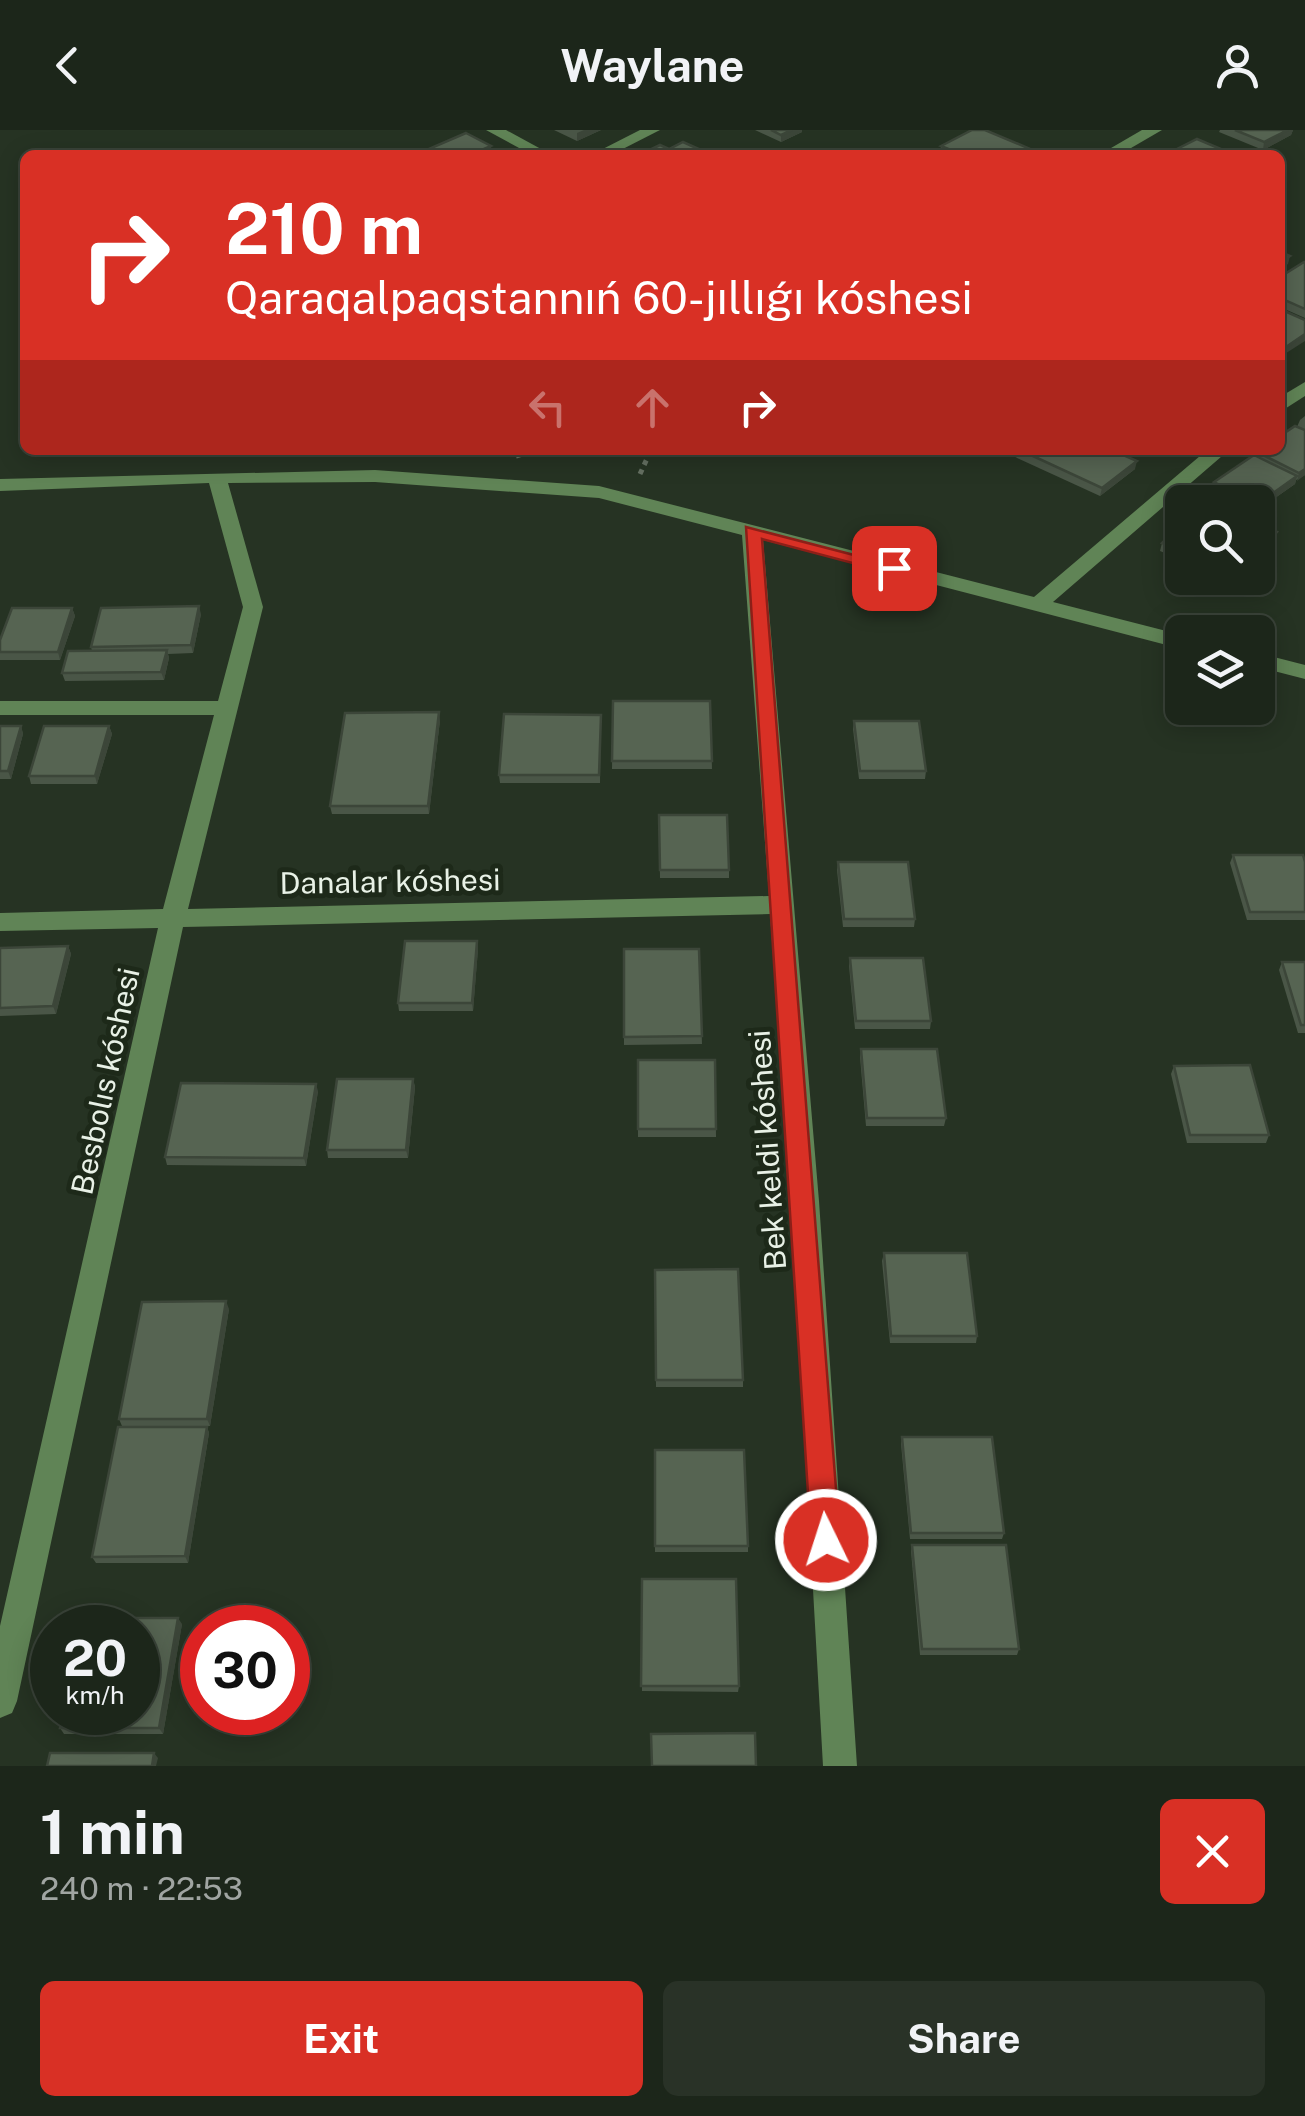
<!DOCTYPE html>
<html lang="en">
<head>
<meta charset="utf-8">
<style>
	:root { --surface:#1c261a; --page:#293227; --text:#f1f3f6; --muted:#a0a5a2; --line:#3a4339; --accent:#d93025 }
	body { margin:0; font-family:"Public Sans",sans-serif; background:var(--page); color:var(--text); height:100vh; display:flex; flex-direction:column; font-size:38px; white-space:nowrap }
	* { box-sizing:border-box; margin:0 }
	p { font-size:32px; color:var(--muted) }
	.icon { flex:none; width:55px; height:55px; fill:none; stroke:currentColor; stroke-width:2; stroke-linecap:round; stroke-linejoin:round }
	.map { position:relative; height:1636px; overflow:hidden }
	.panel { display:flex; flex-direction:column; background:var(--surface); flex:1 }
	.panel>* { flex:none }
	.guide { position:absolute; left:20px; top:20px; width:1265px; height:305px; border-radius:15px; box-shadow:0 5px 25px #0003,0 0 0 2px var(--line); background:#d93025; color:#fff; overflow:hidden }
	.buttons { position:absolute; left:1165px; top:355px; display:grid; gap:20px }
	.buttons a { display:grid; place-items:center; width:110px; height:110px; border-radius:15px; background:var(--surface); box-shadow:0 5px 25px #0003,0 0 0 2px var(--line); font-size:50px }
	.speed { position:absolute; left:30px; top:1475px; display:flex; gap:20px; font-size:50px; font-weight:700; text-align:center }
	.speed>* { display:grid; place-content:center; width:130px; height:130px; border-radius:50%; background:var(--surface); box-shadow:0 5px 25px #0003,0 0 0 2px var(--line); line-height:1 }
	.speed small { font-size:25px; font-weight:400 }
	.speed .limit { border:15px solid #d22; background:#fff; color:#111 }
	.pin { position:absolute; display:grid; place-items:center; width:85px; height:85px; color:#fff; margin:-42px; border-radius:20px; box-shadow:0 5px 15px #0006 }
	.me { position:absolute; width:110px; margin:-55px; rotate:356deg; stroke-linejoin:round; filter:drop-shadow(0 0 8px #0008) }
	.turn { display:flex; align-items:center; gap:35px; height:210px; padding:0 40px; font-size:45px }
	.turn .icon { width:130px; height:130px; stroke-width:2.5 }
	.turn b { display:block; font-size:70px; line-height:85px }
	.lanes { display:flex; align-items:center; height:95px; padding:0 40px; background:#0003; justify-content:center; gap:50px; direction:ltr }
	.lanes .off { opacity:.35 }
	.round { display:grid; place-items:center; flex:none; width:105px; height:105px; border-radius:15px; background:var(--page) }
	.overview { display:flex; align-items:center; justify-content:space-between; height:170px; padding:0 40px }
	h1 { font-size:60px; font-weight:700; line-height:75px }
	.cta { display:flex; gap:20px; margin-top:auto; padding:20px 40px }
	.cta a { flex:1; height:115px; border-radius:15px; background:var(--accent); color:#fff; font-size:40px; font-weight:700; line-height:115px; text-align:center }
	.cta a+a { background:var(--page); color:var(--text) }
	header { display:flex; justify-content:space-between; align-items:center; height:130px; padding:0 40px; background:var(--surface); font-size:45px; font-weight:700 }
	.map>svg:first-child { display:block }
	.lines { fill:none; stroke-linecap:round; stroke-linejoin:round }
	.path-far1 { stroke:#657062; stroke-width:5; stroke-dasharray:5 5; stroke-linecap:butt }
	.path { stroke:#657062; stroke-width:6; stroke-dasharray:8 8; stroke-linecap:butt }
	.minor { fill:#608456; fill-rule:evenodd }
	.wall { fill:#4a5647 }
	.shaded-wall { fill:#3c4639 }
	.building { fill:#566452; stroke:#3c4639; stroke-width:2.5 }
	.route { fill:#d93025; stroke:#8d1f18; stroke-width:2.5 }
	.labels { text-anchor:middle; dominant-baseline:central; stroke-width:10; stroke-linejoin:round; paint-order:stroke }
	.street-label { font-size:30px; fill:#e8f1e6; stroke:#1d2919 }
</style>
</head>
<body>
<header><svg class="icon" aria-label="back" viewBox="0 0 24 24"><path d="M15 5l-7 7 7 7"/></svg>Waylane<svg class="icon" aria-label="person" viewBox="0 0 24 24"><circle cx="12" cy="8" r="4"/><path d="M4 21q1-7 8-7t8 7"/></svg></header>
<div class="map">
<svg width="1305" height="1636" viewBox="0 0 1305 1636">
	<rect width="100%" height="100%" fill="#263323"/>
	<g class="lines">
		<g class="path-far1">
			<polyline points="516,326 538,320"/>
			<polyline points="640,344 651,320"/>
		</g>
		<polyline class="path" points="1198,492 1241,502"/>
		<g class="minor">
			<polygon points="486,0 506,0 552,25 532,25"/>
			<polygon points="640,0 660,0 611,25 591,25"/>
			<polygon points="1142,0 1162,0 1119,25 1099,25"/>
			<polygon points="1305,252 1305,266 1280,282 1280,267"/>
			<path d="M 1207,320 L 1229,320 L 1053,472 L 1182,505 L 1182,519 L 763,410 L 819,1071 L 857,1636 L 823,1636 L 791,1071 L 770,784 L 183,797 L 17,1571 L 12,1583 L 0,1588 L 0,1496 L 158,798 L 0,801 L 0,783 L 163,779 L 214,585 L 0,585 L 0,571 L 218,571 L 243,477 L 209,353 L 0,361 L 0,349 L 375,340 L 599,356 L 1034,467 ZM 375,352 L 599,368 L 742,405 L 769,766 L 188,779 L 263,477 L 228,353 Z"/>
			<polygon points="1258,523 1305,535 1305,549 1258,537"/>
		</g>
	</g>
	<g class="wall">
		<polygon points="554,0 601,0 577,11"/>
		<polygon points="755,0 802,0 802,2 781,12"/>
		<polygon points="1220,0 1293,0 1291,5 1263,20 1219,2"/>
		<polygon points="941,16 1028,18 1027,25 945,25 940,23"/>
		<polygon points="1305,132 1305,188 1280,177 1280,147"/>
		<polygon points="1305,286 1305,345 1296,350 1295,354 1258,380 1258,372 1237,372 1212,360 1214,352 1256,325 1257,322 1297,297 1300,290"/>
		<polygon points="1014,320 1112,320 1135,339 1100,366 1013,326"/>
		<polygon points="1182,393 1182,430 1160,421 1162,413"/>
		<polygon points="1223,448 1239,448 1234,452"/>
		<polygon points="72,478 75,486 60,530 0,530 0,510"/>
		<polygon points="201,484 193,523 168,524 169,528 164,550 65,551 62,543 92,521 91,517"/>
		<polygon points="613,571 710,571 712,639 612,639"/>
		<polygon points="601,585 600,653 500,653 499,645"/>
		<polygon points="440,590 429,684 332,684 330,676"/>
		<polygon points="854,591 926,641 925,649 859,649 853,599"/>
		<polygon points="0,596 21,596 23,604 11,649 0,649"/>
		<polygon points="109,596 112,604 97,654 31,654 29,646"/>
		<polygon points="659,685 729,740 729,748 660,748"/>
		<polygon points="1233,725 1305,732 1305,790 1247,790 1230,733"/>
		<polygon points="838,732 915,789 914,797 843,797 837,740"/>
		<polygon points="477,811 478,819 473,881 399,881 398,873"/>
		<polygon points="68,816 71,824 56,884 0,886 0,818"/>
		<polygon points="624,819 699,819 702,914 624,915"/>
		<polygon points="850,828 931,891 930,899 855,899 849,836"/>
		<polygon points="1282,832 1305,832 1305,903 1298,903 1279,840"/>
		<polygon points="861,919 946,988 944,996 866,996 860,927"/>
		<polygon points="638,930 715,930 716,1007 638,1007"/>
		<polygon points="1174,936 1269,1005 1266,1013 1187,1013 1171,944"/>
		<polygon points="413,949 415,957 408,1028 328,1028 327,1020"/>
		<polygon points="318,961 306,1036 167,1035 165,1027"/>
		<polygon points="884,1123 977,1206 976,1213 890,1213 882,1131"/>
		<polygon points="655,1140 743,1250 743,1257 656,1257"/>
		<polygon points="229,1179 210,1296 122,1296 119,1289"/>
		<polygon points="207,1297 209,1303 188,1433 96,1433 92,1427"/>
		<polygon points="902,1307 1004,1403 1002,1409 910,1409 901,1314"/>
		<polygon points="655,1320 748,1416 748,1422 655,1422"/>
		<polygon points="912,1415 1019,1519 1017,1525 920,1525 911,1421"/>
		<polygon points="642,1449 739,1556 738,1562 642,1561"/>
		<polygon points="182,1494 163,1604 64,1604 60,1598"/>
	</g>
	<g class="shaded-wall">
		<polygon points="584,0 601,0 577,11 577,3"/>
		<polygon points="792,0 802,0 802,2 781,12 781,5"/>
		<polygon points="1288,0 1293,0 1291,5 1263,20 1264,12"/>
		<polygon points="491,16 492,24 488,25 470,25"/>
		<polygon points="1028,18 1027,25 1014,25"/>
		<polygon points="1290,126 1288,134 1280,139 1280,132"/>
		<polygon points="1305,204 1305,211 1280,227 1283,219"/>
		<polygon points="1137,331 1135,339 1100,366 1102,358"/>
		<polygon points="1305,339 1305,345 1297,351 1299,343"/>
		<polygon points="1297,346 1295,354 1258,380 1258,374"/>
		<polygon points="1277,402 1275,410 1258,428 1258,422"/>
		<polygon points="199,476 201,484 193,523 191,515"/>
		<polygon points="72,478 75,486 60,530 58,522"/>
		<polygon points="167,520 169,528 164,550 161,542"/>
		<polygon points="439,582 440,590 429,684 428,676"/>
		<polygon points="21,596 23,604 11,649 8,641"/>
		<polygon points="109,596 112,604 97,654 95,646"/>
		<polygon points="477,811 478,819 473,881 472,873"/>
		<polygon points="68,816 71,824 56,884 53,876"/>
		<polygon points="413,949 415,957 408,1028 406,1020"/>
		<polygon points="316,954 318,961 306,1036 304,1028"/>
		<polygon points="226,1171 229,1179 210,1296 207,1289"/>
		<polygon points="207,1297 209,1303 188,1433 185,1426"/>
		<polygon points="178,1488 182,1494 163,1604 159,1598"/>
		<polygon points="154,1623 158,1628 156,1636 152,1636"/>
	</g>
	<g class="building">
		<polygon points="771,0 792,0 781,5"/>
		<polygon points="972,0 985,0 1028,18 1014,25 963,25 941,16"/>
		<polygon points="1235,0 1288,0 1264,12"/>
		<polygon points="466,3 491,16 470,25 432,25 424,21"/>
		<polygon points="1197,9 1235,25 1165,25"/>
		<polygon points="683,12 712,25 639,25 660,15 669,19"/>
		<polygon points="1280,122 1290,126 1280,132"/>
		<polygon points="1304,132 1305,132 1305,179 1280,168 1280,147"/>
		<polygon points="1280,179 1305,190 1305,204 1283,219 1280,218"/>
		<polygon points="1295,296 1305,300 1305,339 1299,343 1257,322 1260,320 1280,320 1280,306"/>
		<polygon points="1020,320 1112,320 1137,331 1102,358"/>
		<polygon points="1254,325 1297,346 1258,374 1214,352"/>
		<polygon points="1182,393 1182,421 1162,413"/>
		<polygon points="1258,393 1277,402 1258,422"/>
		<polygon points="199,476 191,515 91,517 101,478"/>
		<polygon points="12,478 72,478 58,522 0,522 0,510"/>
		<polygon points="167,520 161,542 62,543 68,521"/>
		<polygon points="613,571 710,571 712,631 612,631"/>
		<polygon points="439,582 428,676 330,676 345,583"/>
		<polygon points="504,584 601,585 599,645 499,645"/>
		<polygon points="854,591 919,591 926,641 860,641"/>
		<polygon points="0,596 21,596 8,641 0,641"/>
		<polygon points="44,596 109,596 95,646 29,646"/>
		<polygon points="659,685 727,685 729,740 660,740"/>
		<polygon points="1233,725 1303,725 1305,732 1305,782 1250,782"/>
		<polygon points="838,732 908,732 915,789 844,789"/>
		<polygon points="405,811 477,811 472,873 398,873"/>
		<polygon points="68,816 53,876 0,878 0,818"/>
		<polygon points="624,819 699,819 702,906 624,907"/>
		<polygon points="850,828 923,828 931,891 856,891"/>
		<polygon points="1282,832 1305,832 1305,895 1301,895"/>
		<polygon points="861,919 937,919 946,988 867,988"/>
		<polygon points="638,930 715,930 716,999 638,999"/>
		<polygon points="1250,935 1269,1005 1190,1005 1174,936"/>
		<polygon points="337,949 413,949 406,1020 327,1020"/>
		<polygon points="181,953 316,954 304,1028 165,1027"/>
		<polygon points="884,1123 967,1123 977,1206 891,1206"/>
		<polygon points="738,1139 743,1250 656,1250 655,1140"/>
		<polygon points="226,1171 207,1289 119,1289 142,1172"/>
		<polygon points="118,1297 207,1297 185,1426 92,1427"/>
		<polygon points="902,1307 992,1307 1004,1403 911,1403"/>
		<polygon points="655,1320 744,1320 748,1416 655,1416"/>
		<polygon points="912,1415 1006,1415 1019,1519 922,1519"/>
		<polygon points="642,1449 736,1449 739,1556 641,1556"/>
		<polygon points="83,1488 178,1488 159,1598 60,1598 64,1582 138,1582 138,1498 81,1498"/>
		<polygon points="755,1603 756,1636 652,1636 651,1604"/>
		<polygon points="50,1623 154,1623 152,1636 47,1636"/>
	</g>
	<polygon class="route" points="746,397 904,438 894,444 762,409 840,1410 836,1420 826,1424 815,1420 811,1410"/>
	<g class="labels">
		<g class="street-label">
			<text transform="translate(390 751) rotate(-1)">Danalar kóshesi</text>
			<text transform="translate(105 951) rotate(-78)">Besbolıs kóshesi</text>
			<text transform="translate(767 1020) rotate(-94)">Bek keldi kóshesi</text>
		</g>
	</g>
</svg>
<div class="buttons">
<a><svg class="icon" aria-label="search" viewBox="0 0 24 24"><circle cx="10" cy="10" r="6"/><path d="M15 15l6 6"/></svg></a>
<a><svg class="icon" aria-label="layers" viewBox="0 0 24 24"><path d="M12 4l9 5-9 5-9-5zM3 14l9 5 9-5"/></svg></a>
</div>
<div class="speed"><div>20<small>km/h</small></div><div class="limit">30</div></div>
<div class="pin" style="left:894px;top:438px;background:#d93025"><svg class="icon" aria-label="arrive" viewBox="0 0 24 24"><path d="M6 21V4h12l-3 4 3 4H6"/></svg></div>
<svg class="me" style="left:826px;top:1410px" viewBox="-20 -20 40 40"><circle r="17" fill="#d93025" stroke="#fff" stroke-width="3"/><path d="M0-11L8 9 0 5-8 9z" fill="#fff"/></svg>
<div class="guide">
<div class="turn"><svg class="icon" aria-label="right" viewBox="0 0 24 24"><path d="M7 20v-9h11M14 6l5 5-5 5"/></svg><div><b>210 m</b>Qaraqalpaqstannıń 60-jıllıǵı kóshesi</div></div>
<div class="lanes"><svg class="icon off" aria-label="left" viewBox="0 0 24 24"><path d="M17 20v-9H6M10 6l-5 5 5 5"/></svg><svg class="icon off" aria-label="ahead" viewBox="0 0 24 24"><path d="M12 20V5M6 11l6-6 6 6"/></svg><svg class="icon" aria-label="right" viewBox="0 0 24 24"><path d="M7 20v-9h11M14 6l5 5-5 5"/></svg></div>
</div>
</div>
<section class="panel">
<div class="overview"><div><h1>1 min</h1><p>240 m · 22:53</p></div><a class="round" style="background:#d93025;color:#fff"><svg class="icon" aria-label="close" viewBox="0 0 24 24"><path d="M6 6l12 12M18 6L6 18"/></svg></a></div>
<div class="cta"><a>Exit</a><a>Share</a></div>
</section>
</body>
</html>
